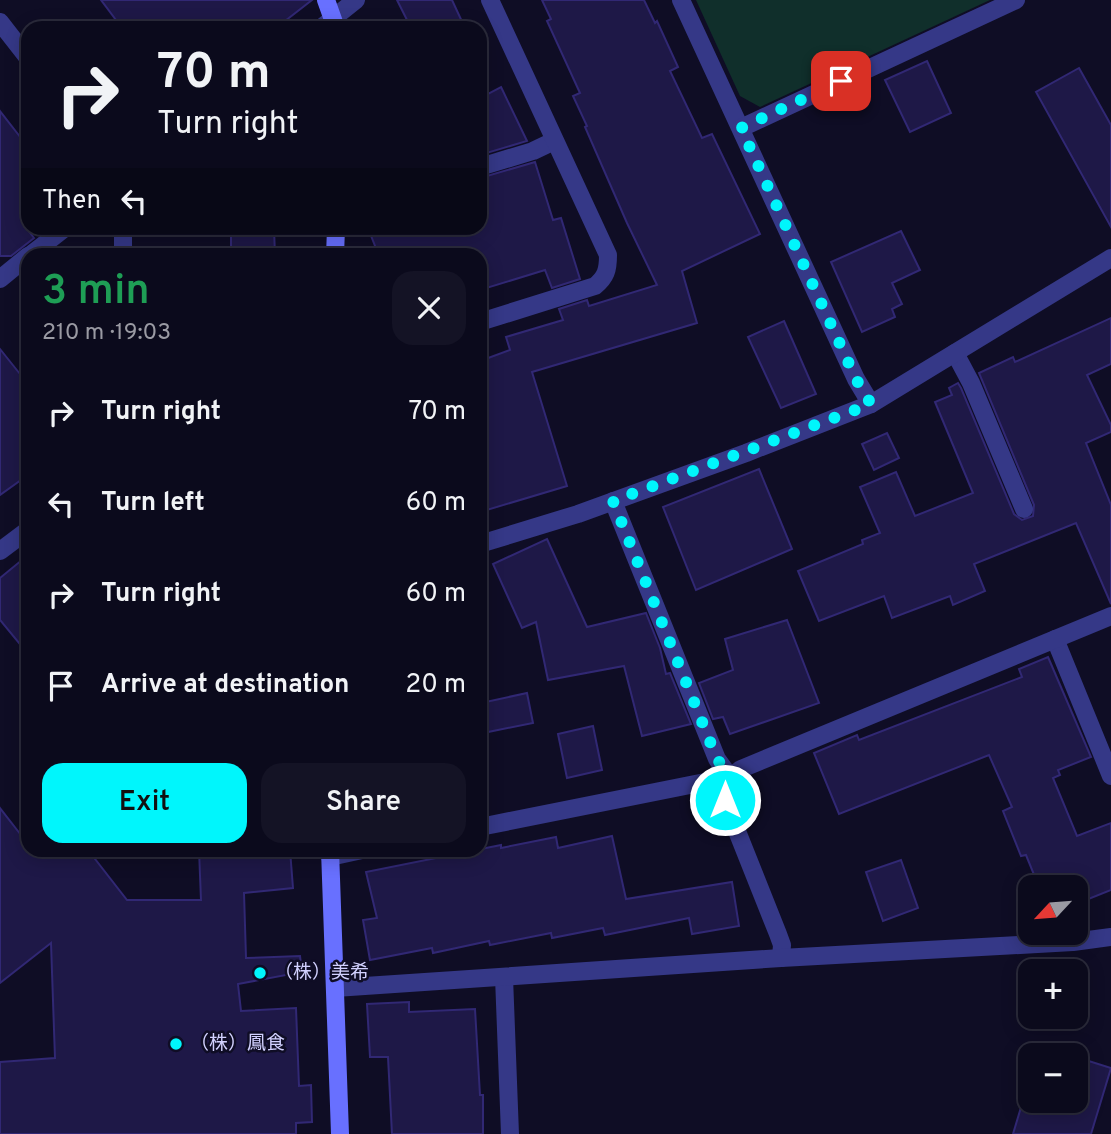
<!DOCTYPE html>
<html lang="en">
<head>
<meta charset="utf-8">
<style>
	:root { --surface:#0b0a1c; --page:#141325; --text:#f1f3f6; --muted:#9a9aa3; --line:#2b2b3b; --accent:#00f6fc }
	body { margin:0; font-family:Overpass,"Noto Sans JP",sans-serif; background:var(--page); color:var(--text); height:100vh; display:flex; flex-direction:column; font-size:26px; white-space:nowrap }
	* { box-sizing:border-box; margin:0 }
	p { font-size:23px; color:var(--muted) }
	.icon { flex:none; width:38px; height:38px; fill:none; stroke:currentColor; stroke-width:2; stroke-linecap:round; stroke-linejoin:round }
	.map { position:relative; flex:1; overflow:hidden }
	.sheet { position:absolute; left:21px; top:248px; width:466px; height:609px; display:flex; flex-direction:column; background:var(--surface); border-radius:21px; box-shadow:0 4px 18px #0003,0 0 0 2px var(--line) }
	.sheet>* { flex:none }
	.hud { position:absolute; left:21px; top:21px; width:466px; height:214px; border-radius:21px; box-shadow:0 4px 18px #0003,0 0 0 2px var(--line); background:#0b0a1c; color:var(--text); overflow:hidden }
	.needle { width:46px; rotate:244deg }
	.fabs { position:absolute; left:1018px; top:875px; display:grid; gap:14px }
	.fabs a { display:grid; place-items:center; width:70px; height:70px; border-radius:14px; background:var(--surface); box-shadow:0 4px 18px #0003,0 0 0 2px var(--line); font-size:35px }
	.pin { position:absolute; display:grid; place-items:center; width:60px; height:60px; color:#fff; margin:-30px; border-radius:14px; box-shadow:0 4px 10px #0006 }
	.me { position:absolute; width:77px; margin:-38px; rotate:0deg; stroke-linejoin:round; filter:drop-shadow(0 0 5px #0008) }
	.turn { display:flex; align-items:center; gap:24px; height:147px; padding:0 21px; font-size:32px }
	.turn .icon { width:91px; height:91px; stroke-width:2.5 }
	.turn b { display:block; font-size:49px; line-height:60px }
	.then { display:flex; align-items:center; height:66px; padding:0 21px; background:#0003; gap:14px; font-size:26px }
	.round { display:grid; place-items:center; flex:none; width:74px; height:74px; border-radius:21px; background:var(--page) }
	.headline { display:flex; align-items:center; justify-content:space-between; height:119px; padding:0 21px }
	h1 { font-size:42px; font-weight:600; line-height:52px; color:#1e9e55 }
	.button { display:flex; gap:14px; margin-top:auto; padding:14px 21px }
	.button a { flex:1; height:80px; border-radius:21px; background:var(--accent); color:#111; font-size:28px; font-weight:600; line-height:80px; text-align:center }
	.button a+a { background:var(--page); color:var(--text) }
	ul { padding:0; list-style:none }
	li { display:flex; align-items:center; gap:21px; height:91px; padding:0 21px }
	li div { flex:1 }
	li b { display:block; font-size:26px }
	li em { font-style:normal }
	.map>svg:first-child { display:block }
	.green { fill:#102f2b }
	.building { fill:#1e1847; stroke:#312874; stroke-width:2 }
	.lines { fill:none; stroke-linecap:round; stroke-linejoin:round }
	.lane { stroke:#353887; stroke-width:18 }
	.street { stroke:#353887; stroke-width:18 }
	.secondary { stroke:#6870ff; stroke-width:18 }
	.route { stroke:#00f6fc; stroke-width:12; stroke-dasharray:0 21.6 }
	.poi-dot { fill:#00f6fc; stroke:#0f0d25; stroke-width:2.5 }
	.labels { text-anchor:middle; dominant-baseline:central; stroke-width:5; stroke-linejoin:round; paint-order:stroke }
	.poi-label { font-size:19px; fill:#d2d1ff; stroke:#0f0d25; text-anchor:start }
</style>
</head>
<body>
<div class="map">
<svg width="1111" height="1134" viewBox="0 0 1111 1134">
	<rect width="100%" height="100%" fill="#0f0d25"/>
	<polygon class="green" points="696,0 990,0 760,107 740,96"/>
	<g class="building">
		<polygon points="101,0 312,0 276,28 122,28"/>
		<polygon points="397,0 452,0 465,28 411,28"/>
		<polygon points="542,0 644,0 655,23 657,21 678,67 670,71 702,138 712,134 760,234 682,271 697,323 532,372 567,486 480,512 480,361 510,350 506,337 563,320 559,309 587,300 589,306 657,285 627,223 585,127 587,126 573,96 580,93 547,21 551,19"/>
		<polygon points="927,61 951,113 910,132 885,80"/>
		<polygon points="1079,68 1111,125 1111,227 1036,92"/>
		<polygon points="501,87 527,141 480,155 480,98"/>
		<polygon points="0,111 28,147 28,230 34,238 11,256 0,256"/>
		<polygon points="535,162 553,220 561,218 580,279 552,288 545,270 480,290 480,256 379,256 368,228 480,228 480,178"/>
		<polygon points="231,228 274,228 275,256 231,256"/>
		<polygon points="901,231 920,270 892,283 902,304 892,309 895,317 862,332 831,262"/>
		<polygon points="1111,318 1111,364 1087,375 1111,425 1111,432 1086,443 1111,505 1111,604 1076,523 974,564 985,591 953,605 950,596 892,618 884,596 819,621 798,571 863,544 862,540 880,533 860,487 896,472 915,516 973,493 935,402 952,395 949,388 958,383 961,388 1014,514 1022,520 1033,516 1034,505 979,373 1013,357 1015,362"/>
		<polygon points="784,321 816,394 781,408 748,337"/>
		<polygon points="0,349 28,384 28,475 0,495"/>
		<polygon points="887,433 899,458 874,470 862,444"/>
		<polygon points="759,469 792,549 696,590 663,507"/>
		<polygon points="547,539 587,627 646,613 660,648 666,674 670,673 691,724 642,736 624,666 548,680 536,622 522,628 493,564"/>
		<polygon points="28,555 28,654 0,620 0,578"/>
		<polygon points="787,620 819,703 730,734 723,717 713,719 699,683 733,670 725,639"/>
		<polygon points="1048,657 1091,757 1058,770 1060,775 1053,778 1077,836 1111,823 1111,890 1076,904 1076,887 1039,887 1026,855 1021,856 1003,811 1012,807 989,755 839,814 814,753 857,735 859,740 1022,677 1019,669"/>
		<polygon points="527,693 533,723 488,732 481,703"/>
		<polygon points="593,726 602,770 567,778 558,734"/>
		<polygon points="0,808 28,844 28,850 88,850 127,900 201,900 199,850 290,850 293,888 244,893 246,958 300,956 302,972 238,984 241,1011 296,1008 299,1086 311,1085 312,1122 296,1123 296,1134 0,1134 0,1062 55,1058 51,943 0,983"/>
		<polygon points="612,836 626,899 732,882 739,926 692,934 689,918 605,935 603,928 552,938 551,933 490,945 489,941 433,953 432,948 370,960 363,920 377,918 366,872 501,845 501,848 556,837 558,848"/>
		<polygon points="901,860 918,908 883,921 866,872"/>
		<polygon points="409,1002 409,1012 475,1009 480,1095 483,1095 483,1134 392,1134 388,1057 370,1057 367,1004"/>
		<polygon points="1039,1046 1071,1055 1036,1055"/>
		<polygon points="1076,1057 1111,1068 1091,1134 1013,1134 1031,1074 1031,1101 1076,1101"/>
	</g>
	<g class="lines">
		<g class="lane">
			<polyline points="955,353 971,383 1024,509"/>
			<polyline points="480,827 730,777 717,759 613,501"/>
			<polyline points="330,857 362,850"/>
		</g>
		<g class="street">
			<polyline points="681,0 856,379 871,404"/>
			<polyline points="0,22 28,58"/>
			<polyline points="321,28 356,0"/>
			<polyline points="741,128 1016,0"/>
			<polyline points="480,167 533,151 554,141"/>
			<polyline points="123,228 123,256"/>
			<polyline points="29,256 65,228"/>
			<polyline points="0,279 28,256"/>
			<path d="M 480,322 L 595,286 C 606,277 608,270 608,255 L 490,0"/>
			<polyline points="480,544 578,514 746,453 871,404 1111,258"/>
			<polyline points="0,551 28,530"/>
			<polyline points="1055,639 1111,776"/>
			<path d="M 781,958 L 782,945 L 778,934 L 725,801 C 724,785 728,778 741,769 L 1111,616"/>
			<polyline points="504,977 510,1134"/>
			<polyline points="335,988 781,958 1073,942 1111,937"/>
		</g>
		<g class="secondary">
			<polyline points="326,0 336,28"/>
			<polyline points="335,256 336,228"/>
			<polyline points="330,850 340,1134"/>
		</g>
	</g>
	<g class="lines">
		<polyline class="route" points="725,800 724,788 730,776 717,759 613,501 871,404 856,379 741,128 841,81"/>
	</g>
	<g class="poi-dot">
		<circle cx="260" cy="973" r="7"/>
		<circle cx="176" cy="1044" r="7"/>
	</g>
	<g class="labels">
		<g class="poi-label">
			<text x="274" y="973">（株）美希</text>
			<text x="190" y="1044">（株）鳳食</text>
		</g>
	</g>
</svg>
<div class="fabs">
<a><svg class="needle" viewBox="-14 -14 28 28"><path d="M0-13l5 13h-10z" fill="#e53935"/><path d="M0 13l5-13h-10z" fill="#9a9aa3"/></svg></a>
<a>+</a>
<a>−</a>
</div>
<div class="pin" style="left:841px;top:81px;background:#d93025"><svg class="icon" aria-label="arrive" viewBox="0 0 24 24"><path d="M6 21V4h12l-3 4 3 4H6"/></svg></div>
<svg class="me" style="left:725px;top:800px" viewBox="-20 -20 40 40"><circle r="17" fill="#00f6fc" stroke="#fff" stroke-width="3"/><path d="M0-11L8 9 0 5-8 9z" fill="#fff"/></svg>
<div class="hud">
<div class="turn"><svg class="icon" aria-label="right" viewBox="0 0 24 24"><path d="M7 20v-9h11M14 6l5 5-5 5"/></svg><div><b>70 m</b>Turn right</div></div>
<div class="then">Then<svg class="icon" aria-label="left" viewBox="0 0 24 24"><path d="M17 20v-9H6M10 6l-5 5 5 5"/></svg></div>
</div>
<section class="sheet">
<div class="headline"><div><h1>3 min</h1><p>210 m · 19:03</p></div><a class="round"><svg class="icon" aria-label="close" viewBox="0 0 24 24"><path d="M6 6l12 12M18 6L6 18"/></svg></a></div>
<ul>
<li><svg class="icon" aria-label="right" viewBox="0 0 24 24"><path d="M7 20v-9h11M14 6l5 5-5 5"/></svg><div><b>Turn right</b></div><em>70 m</em></li>
<li><svg class="icon" aria-label="left" viewBox="0 0 24 24"><path d="M17 20v-9H6M10 6l-5 5 5 5"/></svg><div><b>Turn left</b></div><em>60 m</em></li>
<li><svg class="icon" aria-label="right" viewBox="0 0 24 24"><path d="M7 20v-9h11M14 6l5 5-5 5"/></svg><div><b>Turn right</b></div><em>60 m</em></li>
<li><svg class="icon" aria-label="arrive" viewBox="0 0 24 24"><path d="M6 21V4h12l-3 4 3 4H6"/></svg><div><b>Arrive at destination</b></div><em>20 m</em></li>
</ul>
<div class="button"><a>Exit</a><a>Share</a></div>
</section>
</div>
</body>
</html>
